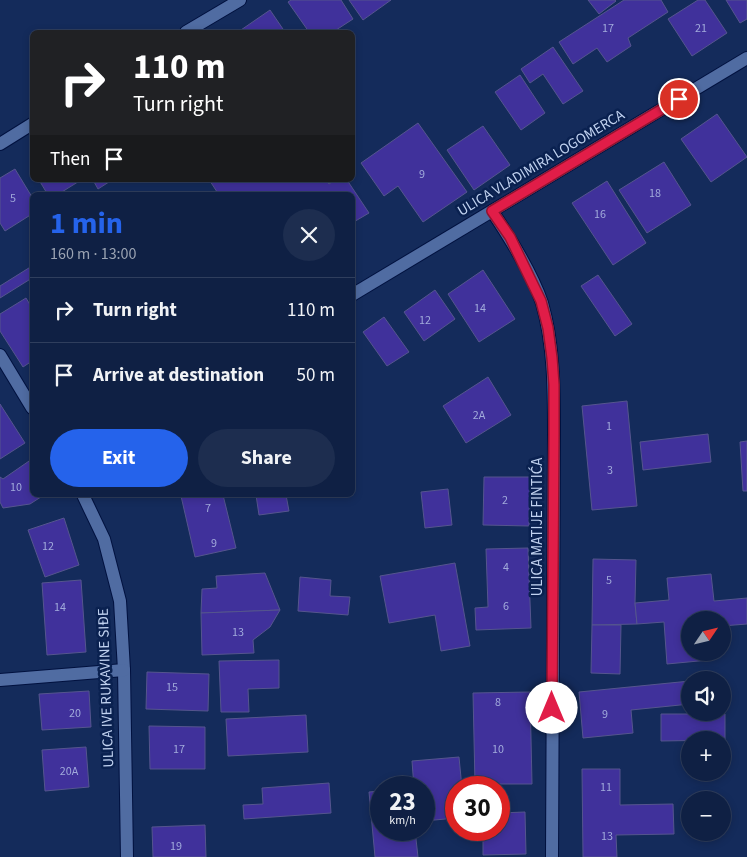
<!DOCTYPE html>
<html lang="en">
<head>
<meta charset="utf-8">
<style>
	:root { --surface:#0f2044; --page:#1d2d4f; --text:#f1f3f6; --muted:#9ba3b2; --line:#2f3e5d; --accent:#2563eb }
	body { margin:0; font-family:"Source Sans 3",sans-serif; background:var(--page); color:var(--text); height:100vh; display:flex; flex-direction:column; font-size:19px; white-space:nowrap }
	* { box-sizing:border-box; margin:0 }
	p { font-size:16px; color:var(--muted) }
	.icon { flex:none; width:28px; height:28px; fill:none; stroke:currentColor; stroke-width:2; stroke-linecap:round; stroke-linejoin:round }
	.map { position:relative; flex:1; overflow:hidden }
	.drawer { position:absolute; left:30px; top:192px; width:325px; height:305px; display:flex; flex-direction:column; background:var(--surface); border-radius:8px; box-shadow:0 2px 8px #0003,0 0 0 1px var(--line) }
	.drawer>* { flex:none }
	.banner { position:absolute; left:30px; top:30px; width:325px; height:152px; border-radius:8px; box-shadow:0 2px 8px #0003,0 0 0 1px var(--line); background:#202124; color:#fff; overflow:hidden }
	.needle { width:32px; rotate:55deg }
	.buttons { position:absolute; left:681px; top:611px; display:grid; gap:10px }
	.buttons a { display:grid; place-items:center; width:50px; height:50px; border-radius:50%; background:var(--surface); box-shadow:0 2px 8px #0003,0 0 0 1px var(--line); font-size:25px }
	.speed { position:absolute; left:370px; top:776px; display:flex; gap:10px; font-size:25px; font-weight:700; text-align:center }
	.speed>* { display:grid; place-content:center; width:65px; height:65px; border-radius:50%; background:var(--surface); box-shadow:0 2px 8px #0003,0 0 0 1px var(--line); line-height:1 }
	.speed small { font-size:12px; font-weight:400 }
	.speed .limit { border:8px solid #d22; background:#fff; color:#111 }
	.pin { position:absolute; display:grid; place-items:center; width:42px; height:42px; color:#fff; margin:-21px; border:2px solid #fff; border-radius:50%; box-shadow:0 1px 5px #0007 }
	.me { position:absolute; width:55px; margin:-28px; rotate:0deg; stroke-linejoin:round; filter:drop-shadow(0 0 4px #0008) }
	.turn { display:flex; align-items:center; gap:18px; height:105px; padding:0 20px; font-size:22px }
	.turn .icon { width:65px; height:65px; stroke-width:2.5 }
	.turn b { display:block; font-size:35px; line-height:42px }
	.then { display:flex; align-items:center; height:48px; padding:0 20px; background:#0003; gap:10px; font-size:19px }
	.round { display:grid; place-items:center; flex:none; width:52px; height:52px; border-radius:26px; background:var(--page) }
	.summary { display:flex; align-items:center; justify-content:space-between; height:85px; padding:0 20px }
	h1 { font-size:30px; font-weight:700; line-height:38px; color:var(--accent) }
	.cta { display:flex; gap:10px; margin-top:auto; padding:10px 20px }
	.cta a { flex:1; height:58px; border-radius:30px; background:var(--accent); color:#fff; font-size:20px; font-weight:700; line-height:58px; text-align:center }
	.cta a+a { background:var(--page); color:var(--text) }
	ul { padding:0; list-style:none }
	li { display:flex; align-items:center; gap:15px; height:65px; padding:0 20px; border-top:1px solid var(--line) }
	li div { flex:1 }
	li b { display:block; font-size:19px }
	li em { font-style:normal }
	.map>svg:first-child { display:block }
	.building { fill:#40319b; stroke:#55558e }
	.lines { fill:none; stroke-linecap:round; stroke-linejoin:round }
	.street-casing { stroke:#01113f; stroke-width:14 }
	.street { stroke:#506ca2; stroke-width:12 }
	.route-casing { stroke:#92132f; stroke-width:12 }
	.route { stroke:#e11d48; stroke-width:9 }
	.labels { text-anchor:middle; dominant-baseline:central; stroke-width:5; stroke-linejoin:round; paint-order:stroke }
	.number-label { font-size:12px; fill:#a1aadb }
	.street-label { font-size:15px; fill:#c1d2f0; stroke:#0a2150 }
</style>
</head>
<body>
<div class="map">
<svg width="747" height="857" viewBox="0 0 747 857">
	<rect width="100%" height="100%" fill="#142b5b"/>
	<g class="building">
		<polygon points="291,0 341,0 353,19 333,32 309,32 288,2"/>
		<polygon points="349,0 391,0 363,20"/>
		<polygon points="588,0 615,0 616,1 599,14"/>
		<polygon points="624,0 661,0 668,12 628,38 631,46 607,62 597,48 573,64 559,42"/>
		<polygon points="698,0 705,0 727,33 692,56 668,19"/>
		<polygon points="726,0 747,0 747,19 740,23"/>
		<polygon points="270,10 285,32 238,32"/>
		<polygon points="553,47 583,91 563,104 543,74 530,83 521,69"/>
		<polygon points="520,75 545,113 521,130 495,92"/>
		<polygon points="717,114 747,157 711,182 681,139"/>
		<polygon points="418,123 467,192 423,222 398,186 384,196 361,163"/>
		<polygon points="483,126 510,165 474,190 447,150"/>
		<polygon points="664,162 691,205 647,233 619,190"/>
		<polygon points="15,169 32,197 32,214 5,231 0,223 0,178"/>
		<polygon points="39,180 81,180 57,195 48,195"/>
		<polygon points="93,180 112,180 98,189"/>
		<polygon points="212,180 326,180 329,184 335,180 347,180 369,213 352,223 352,195 219,195 210,181"/>
		<polygon points="607,181 646,243 613,265 572,203"/>
		<polygon points="32,266 32,278 0,298 0,286"/>
		<polygon points="483,270 515,319 479,342 448,294"/>
		<polygon points="598,275 632,324 615,336 581,286"/>
		<polygon points="435,290 455,319 424,341 404,312"/>
		<polygon points="26,298 32,308 32,361 23,367 0,331 0,314"/>
		<polygon points="384,317 409,352 387,366 363,332"/>
		<polygon points="488,377 511,415 466,443 443,406"/>
		<polygon points="627,401 637,506 592,510 582,406"/>
		<polygon points="0,404 25,443 0,459"/>
		<polygon points="708,434 711,462 643,470 640,442"/>
		<polygon points="747,441 747,491 743,491 740,442"/>
		<polygon points="32,459 32,495 44,495 30,504 3,508 0,502 0,477 3,479"/>
		<polygon points="484,477 530,477 529,526 483,525"/>
		<polygon points="448,489 452,525 425,528 421,492"/>
		<polygon points="223,495 236,548 195,557 181,496"/>
		<polygon points="256,495 286,495 289,511 259,515"/>
		<polygon points="64,518 79,565 45,577 28,530"/>
		<polygon points="528,548 531,628 476,630 475,608 488,607 486,549"/>
		<polygon points="593,559 636,560 635,603 637,624 592,625"/>
		<polygon points="455,563 470,646 441,651 435,615 389,623 380,576"/>
		<polygon points="265,573 280,610 201,613 202,589 217,588 216,576"/>
		<polygon points="711,574 714,601 747,598 747,624 722,626 722,620 690,620 690,652 708,652 709,660 667,664 664,622 637,624 635,603 669,600 667,578"/>
		<polygon points="300,577 331,580 330,596 350,597 348,615 298,611"/>
		<polygon points="81,580 86,652 47,655 42,583"/>
		<polygon points="280,610 270,627 253,640 254,653 202,655 201,613"/>
		<polygon points="592,625 621,625 620,674 591,673"/>
		<polygon points="279,660 279,688 248,689 249,712 221,712 219,661"/>
		<polygon points="147,672 209,674 208,711 146,709"/>
		<polygon points="690,681 690,704 631,710 633,733 583,738 579,692"/>
		<polygon points="89,691 91,727 42,730 39,694"/>
		<polygon points="530,692 532,784 475,784 473,693"/>
		<polygon points="661,714 725,714 725,741 722,740 661,741"/>
		<polygon points="306,715 308,752 228,756 226,719"/>
		<polygon points="149,726 205,727 205,769 150,769"/>
		<polygon points="86,747 89,787 45,791 42,750"/>
		<polygon points="459,757 462,788 456,788 456,818 424,821 424,788 414,788 412,761"/>
		<polygon points="582,769 620,769 620,805 673,804 674,834 616,835 617,857 583,857"/>
		<polygon points="329,783 331,813 244,819 243,805 263,804 262,788"/>
		<polygon points="381,791 381,830 415,830 418,857 375,857 369,792"/>
		<polygon points="525,812 526,854 483,855 483,830 499,830 499,813"/>
		<polygon points="205,825 206,857 153,857 152,827"/>
	</g>
	<g class="lines">
		<defs>
			<g id="street">
				<polyline points="186,32 240,0"/>
				<polyline points="0,144 32,124"/>
				<path d="M 492,211 C 510,238 532,273 542,303 C 554,345 554,390 554,433 L 552,857"/>
				<polyline points="352,295 747,58"/>
				<polyline points="0,355 32,408"/>
				<polyline points="83,495 104,539 120,601 124,670 127,857"/>
				<polyline points="0,680 124,670"/>
			</g>
		</defs>
		<use href="#street" class="street-casing"/>
		<use href="#street" class="street"/>
	</g>
	<g class="lines">
		<defs>
			<polyline id="route" points="552,708 554,433 554,385 552,358 548,328 541,301 510,237 492,211 679,99"/>
		</defs>
		<use href="#route" class="route-casing"/>
		<use href="#route" class="route"/>
	</g>
	<g class="labels">
		<g class="number-label">
			<text x="608" y="28">17</text>
			<text x="701" y="28">21</text>
			<text x="422" y="174">9</text>
			<text x="655" y="193">18</text>
			<text x="13" y="198">5</text>
			<text x="600" y="214">16</text>
			<text x="480" y="308">14</text>
			<text x="425" y="320">12</text>
			<text x="479" y="415">2A</text>
			<text x="609" y="426">1</text>
			<text x="610" y="470">3</text>
			<text x="16" y="487">10</text>
			<text x="505" y="500">2</text>
			<text x="208" y="508">7</text>
			<text x="214" y="543">9</text>
			<text x="48" y="546">12</text>
			<text x="506" y="567">4</text>
			<text x="609" y="580">5</text>
			<text x="506" y="606">6</text>
			<text x="60" y="607">14</text>
			<text x="238" y="632">13</text>
			<text x="172" y="687">15</text>
			<text x="498" y="702">8</text>
			<text x="75" y="713">20</text>
			<text x="605" y="714">9</text>
			<text x="179" y="749">17</text>
			<text x="498" y="749">10</text>
			<text x="69" y="771">20A</text>
			<text x="606" y="787">11</text>
			<text x="607" y="836">13</text>
			<text x="176" y="846">19</text>
		</g>
		<g class="street-label">
			<text transform="translate(541 163) rotate(-31)">ULICA VLADIMIRA LOGOMERCA</text>
			<text transform="translate(537 527) rotate(-90)">ULICA MATIJE FINTIĆA</text>
			<text transform="translate(106 688) rotate(-92)">ULICA IVE RUKAVINE SIĐE</text>
		</g>
	</g>
</svg>
<div class="buttons">
<a><svg class="needle" viewBox="-14 -14 28 28"><path d="M0-13l5 13h-10z" fill="#e53935"/><path d="M0 13l5-13h-10z" fill="#9ba3b2"/></svg></a>
<a><svg class="icon" aria-label="sound" viewBox="0 0 24 24"><path d="M4 9h4l5-4v14l-5-4H4zM17 9q2 3 0 6"/></svg></a>
<a>+</a>
<a>−</a>
</div>
<div class="speed"><div>23<small>km/h</small></div><div class="limit">30</div></div>
<div class="pin" style="left:679px;top:99px;background:#d93025"><svg class="icon" aria-label="arrive" viewBox="0 0 24 24"><path d="M6 21V4h12l-3 4 3 4H6"/></svg></div>
<svg class="me" style="left:552px;top:708px" viewBox="-20 -20 40 40"><circle r="19" fill="#fff"/><path d="M0-13L10 11 0 6-10 11z" fill="#e11d48"/></svg>
<div class="banner">
<div class="turn"><svg class="icon" aria-label="right" viewBox="0 0 24 24"><path d="M7 20v-9h11M14 6l5 5-5 5"/></svg><div><b>110 m</b>Turn right</div></div>
<div class="then">Then<svg class="icon" aria-label="arrive" viewBox="0 0 24 24"><path d="M6 21V4h12l-3 4 3 4H6"/></svg></div>
</div>
<section class="drawer">
<div class="summary"><div><h1>1 min</h1><p>160 m · 13:00</p></div><a class="round"><svg class="icon" aria-label="close" viewBox="0 0 24 24"><path d="M6 6l12 12M18 6L6 18"/></svg></a></div>
<ul>
<li><svg class="icon" aria-label="right" viewBox="0 0 24 24"><path d="M7 20v-9h11M14 6l5 5-5 5"/></svg><div><b>Turn right</b></div><em>110 m</em></li>
<li><svg class="icon" aria-label="arrive" viewBox="0 0 24 24"><path d="M6 21V4h12l-3 4 3 4H6"/></svg><div><b>Arrive at destination</b></div><em>50 m</em></li>
</ul>
<div class="cta"><a>Exit</a><a>Share</a></div>
</section>
</div>
</body>
</html>
